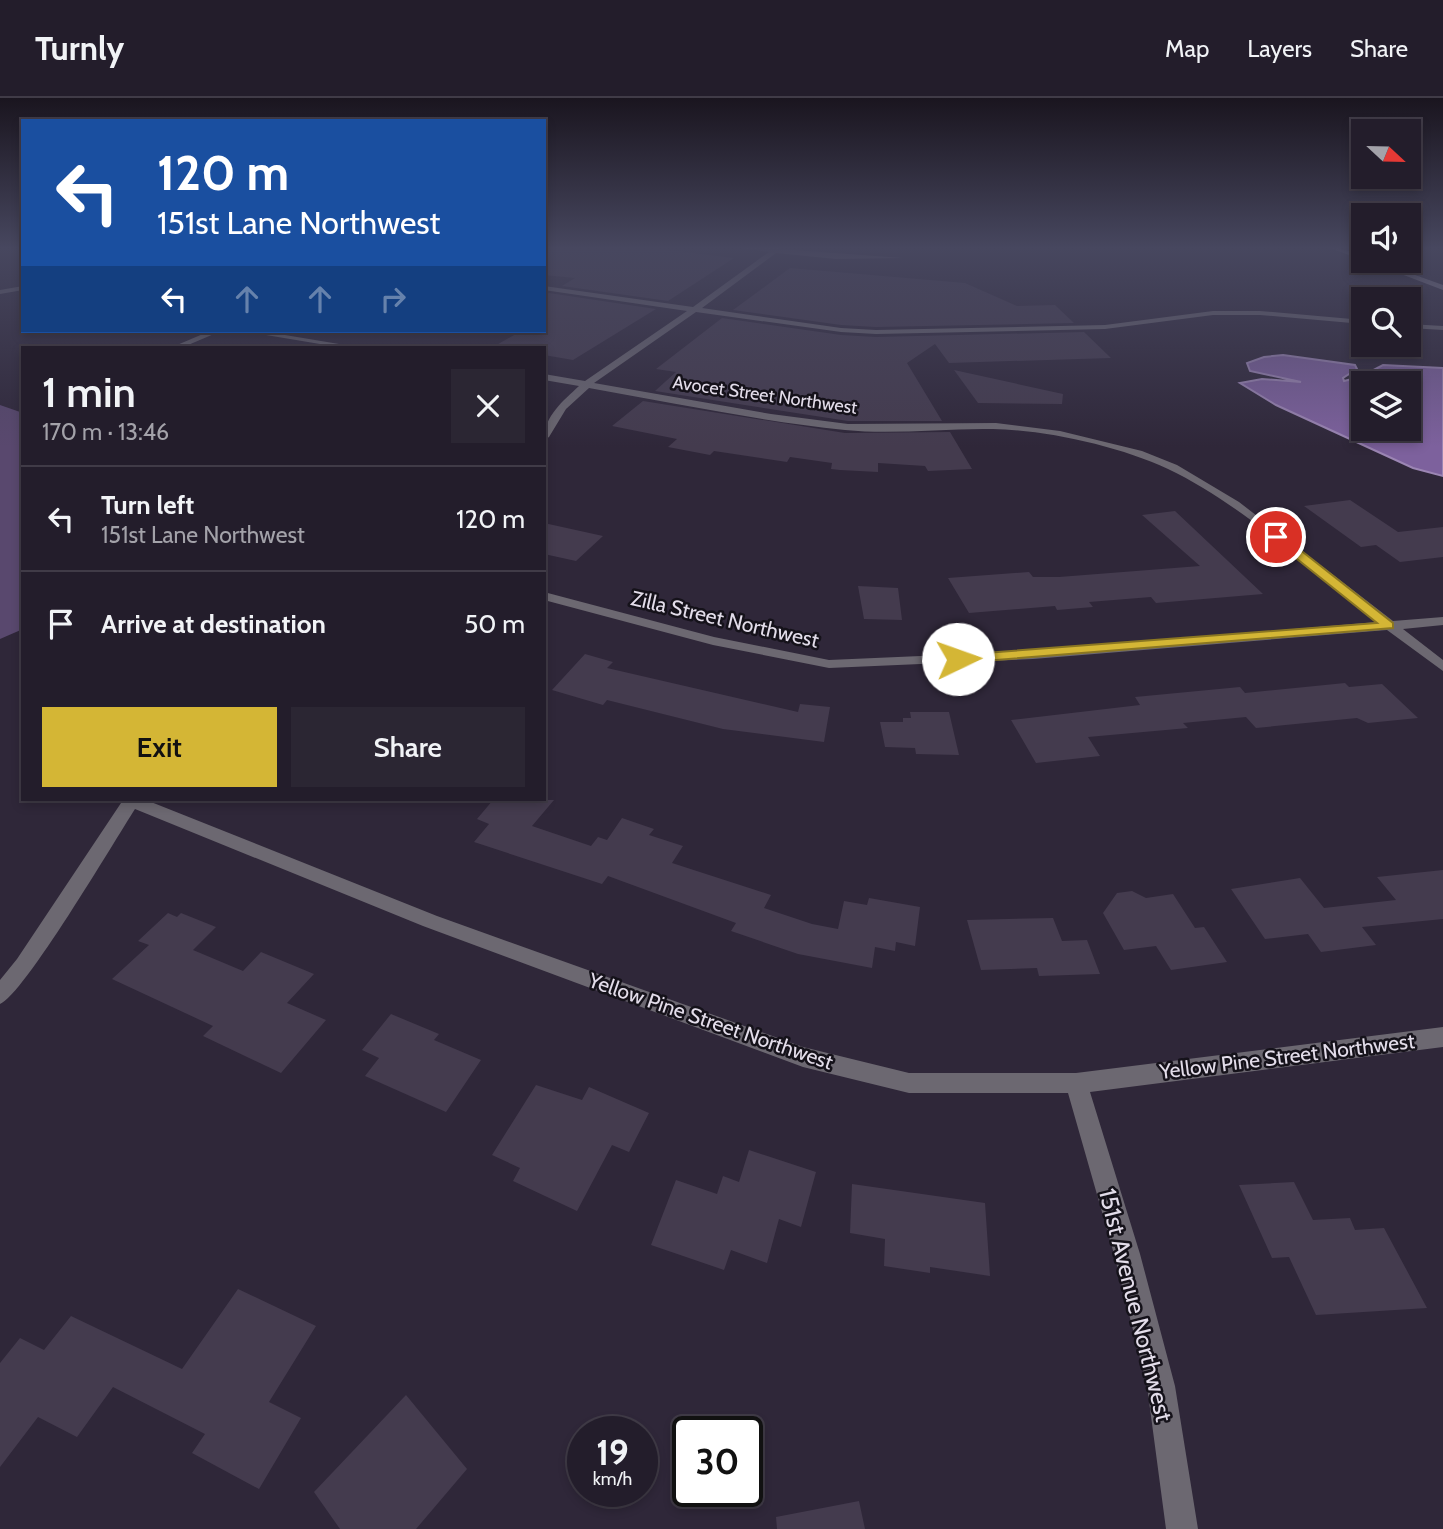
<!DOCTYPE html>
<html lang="en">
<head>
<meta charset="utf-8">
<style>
	:root { --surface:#231d2b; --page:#2b2633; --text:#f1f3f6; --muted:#a3a2a9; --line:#403b47; --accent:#d4b635 }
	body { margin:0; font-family:Cabin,sans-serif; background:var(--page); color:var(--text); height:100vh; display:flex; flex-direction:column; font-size:26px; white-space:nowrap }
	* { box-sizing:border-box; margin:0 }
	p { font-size:23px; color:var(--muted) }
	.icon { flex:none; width:38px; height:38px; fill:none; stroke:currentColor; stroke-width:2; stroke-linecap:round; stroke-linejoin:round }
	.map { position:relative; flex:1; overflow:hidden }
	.panel { position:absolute; left:21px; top:248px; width:525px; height:455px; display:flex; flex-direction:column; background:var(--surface); border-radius:0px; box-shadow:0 4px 10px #0003,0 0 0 2px var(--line) }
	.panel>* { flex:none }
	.banner { position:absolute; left:21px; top:21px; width:525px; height:214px; border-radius:0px; box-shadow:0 4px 10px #0003,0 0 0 2px var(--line); background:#1a4fa0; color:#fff; overflow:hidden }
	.needle { width:46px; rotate:112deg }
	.buttons { position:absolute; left:1351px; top:21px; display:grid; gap:14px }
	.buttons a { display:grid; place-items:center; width:70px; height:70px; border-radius:0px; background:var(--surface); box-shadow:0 4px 10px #0003,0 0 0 2px var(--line); font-size:35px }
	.speed { position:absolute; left:567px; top:1318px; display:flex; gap:14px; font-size:35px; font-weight:700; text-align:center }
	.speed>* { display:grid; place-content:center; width:91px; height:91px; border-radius:50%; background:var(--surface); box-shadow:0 4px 10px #0003,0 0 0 2px var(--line); line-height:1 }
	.speed small { font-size:18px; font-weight:400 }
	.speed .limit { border:4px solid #111; border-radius:10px; background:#fff; color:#111 }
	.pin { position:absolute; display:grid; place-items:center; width:60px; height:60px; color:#fff; margin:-30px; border:4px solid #fff; border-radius:50%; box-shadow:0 2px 7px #0007 }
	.me { position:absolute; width:77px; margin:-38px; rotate:87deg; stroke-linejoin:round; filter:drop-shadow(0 0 5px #0008) }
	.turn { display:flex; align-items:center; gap:24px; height:147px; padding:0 21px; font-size:32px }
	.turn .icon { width:91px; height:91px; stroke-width:2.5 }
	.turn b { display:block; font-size:49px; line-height:60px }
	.lanes { display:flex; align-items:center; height:66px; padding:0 21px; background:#0003; justify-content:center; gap:35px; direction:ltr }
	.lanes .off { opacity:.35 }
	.round { display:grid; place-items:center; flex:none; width:74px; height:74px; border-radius:0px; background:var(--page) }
	.summary { display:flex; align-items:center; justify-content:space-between; height:119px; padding:0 21px }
	h1 { font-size:42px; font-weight:600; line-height:52px }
	.cta { display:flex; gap:14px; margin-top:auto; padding:14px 21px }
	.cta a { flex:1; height:80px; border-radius:0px; background:var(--accent); color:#111; font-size:28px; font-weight:600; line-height:80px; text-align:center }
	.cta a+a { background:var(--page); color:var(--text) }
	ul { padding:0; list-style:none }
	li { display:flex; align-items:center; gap:21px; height:105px; padding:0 21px; border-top:2px solid var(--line) }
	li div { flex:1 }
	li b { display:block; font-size:26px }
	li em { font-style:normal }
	header { display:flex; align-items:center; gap:42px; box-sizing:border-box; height:98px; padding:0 35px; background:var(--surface); border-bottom:2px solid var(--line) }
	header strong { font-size:33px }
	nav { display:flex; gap:38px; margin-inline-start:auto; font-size:24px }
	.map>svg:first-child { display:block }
	.green { fill:#59486e }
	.water { fill:#7d619d; stroke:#9c86b4; stroke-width:2; fill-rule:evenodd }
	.building { fill:#443b4e }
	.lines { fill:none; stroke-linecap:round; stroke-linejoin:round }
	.lane { fill:#6c6871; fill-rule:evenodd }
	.street { fill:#6c6871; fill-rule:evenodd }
	.secondary { fill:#908a99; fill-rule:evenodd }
	.route { fill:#d4b635; stroke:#8a7622; stroke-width:2 }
	.labels { text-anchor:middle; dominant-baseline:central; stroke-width:5; stroke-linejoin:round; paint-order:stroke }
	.far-street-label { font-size:18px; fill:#e3ddea; stroke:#15121a }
	.street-label { font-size:21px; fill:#e3ddea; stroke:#15121a }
	.near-street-label { font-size:24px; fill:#e3ddea; stroke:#15121a }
</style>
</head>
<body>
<header>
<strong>Turnly</strong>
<nav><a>Map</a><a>Layers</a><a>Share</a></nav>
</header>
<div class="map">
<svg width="1443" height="1431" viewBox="0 0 1443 1431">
	<rect width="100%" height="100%" fill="#2f2739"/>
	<polygon class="green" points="0,307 23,315 23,531 0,541"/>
	<path class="water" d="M 1283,257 L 1355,267 L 1357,271 L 1343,280 L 1344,283 L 1360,279 L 1383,267 L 1443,270 L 1443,378 L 1413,370 L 1276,307 L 1240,285 L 1262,281 L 1301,284 L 1250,273 L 1247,265 L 1264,259 ZM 1363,285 L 1409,285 L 1409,331 L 1363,331 Z"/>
	<g class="building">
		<polygon points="544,149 645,149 734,160 668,203 562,188 575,180 544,177"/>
		<polygon points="790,170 965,185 1017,208 1055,207 1074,225 876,229 841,227 733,212"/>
		<polygon points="549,195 656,211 573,262 544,257 544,250 493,249 521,233 544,233 544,198"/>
		<polygon points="722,220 841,237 876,239 1084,234 1111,260 949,265 935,246 907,265 942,323 848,323 655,293 676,274 656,271"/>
		<polygon points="954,272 1063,296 1062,306 978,305"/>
		<polygon points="643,303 845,335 950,334 972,371 928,373 925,368 878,365 878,374 840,372 831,371 832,365 790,359 787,364 714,353 710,357 668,349 677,341 612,328"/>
		<polygon points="1350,402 1398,434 1443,429 1443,459 1400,464 1376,447 1361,449 1304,408"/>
		<polygon points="1175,413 1263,496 1156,505 1151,499 1089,504 1093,509 1057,512 1055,508 969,515 948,480 1029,474 1033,479 1059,479 1200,468 1142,417"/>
		<polygon points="544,425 603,438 576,463 544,456"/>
		<polygon points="858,488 898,490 902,522 864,521"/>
		<polygon points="585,556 613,564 607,570 798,614 800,606 830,609 824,644 723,631 607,602 603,607 552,592"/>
		<polygon points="1345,585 1349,589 1382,586 1418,620 1368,625 1357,620 1256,630 1246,619 1183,625 1188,630 1088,639 1100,658 1036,665 1011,622 1140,607 1135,599 1240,589 1245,595"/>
		<polygon points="910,614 949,614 959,657 916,656 915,650 885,649 880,624 903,624 903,620 911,620"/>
		<polygon points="493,702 554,702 532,728 591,748 598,739 607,742 622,720 654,731 649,737 683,748 672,765 771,797 764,810 812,826 838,831 844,803 867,807 869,800 920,809 915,848 896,844 895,853 875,849 872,870 798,856 731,833 736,825 608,778 602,786 474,744 489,726 477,721"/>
		<polygon points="1443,772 1443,821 1362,829 1376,847 1321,854 1308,836 1265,841 1231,791 1300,780 1324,810 1396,802 1377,779"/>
		<polygon points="1132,793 1146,800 1173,796 1195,830 1204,829 1227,864 1171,872 1156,848 1124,852 1103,815 1117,795"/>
		<polygon points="168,815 177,819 181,815 216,829 193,852 243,873 261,854 314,876 287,905 326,922 281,975 203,938 213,928 112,881 149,847 138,843"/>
		<polygon points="1053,820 1062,843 1087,842 1100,876 1039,878 1037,870 981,872 967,822"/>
		<polygon points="391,916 439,936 434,942 481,962 446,1014 365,978 379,960 362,952"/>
		<polygon points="536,987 582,1002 589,989 649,1015 629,1054 612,1047 577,1113 513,1083 520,1070 492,1057"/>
		<polygon points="749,1052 816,1074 801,1129 779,1121 767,1165 731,1152 724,1172 651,1147 676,1082 717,1096 723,1078 739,1084"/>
		<polygon points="1294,1084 1313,1122 1350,1120 1355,1132 1384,1130 1427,1210 1316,1217 1289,1159 1272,1160 1239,1087"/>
		<polygon points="852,1086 985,1105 990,1178 930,1169 930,1175 884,1168 885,1141 850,1135"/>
		<polygon points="238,1191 316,1228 269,1304 301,1320 259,1391 192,1355 205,1336 113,1289 77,1339 38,1319 0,1369 0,1265 20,1240 44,1252 71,1218 182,1271"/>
		<polygon points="406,1297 467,1371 416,1431 340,1431 314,1394"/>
		<polygon points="859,1403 865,1431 777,1431 776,1419"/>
	</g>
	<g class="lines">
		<polygon class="lane" points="1426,149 1440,149 1409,153 1409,151"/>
		<g class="street">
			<path d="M 735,149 L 782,149 L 780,151 L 903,160 L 836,161 L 776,155 L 702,210 L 841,230 L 876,232 L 1105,227 L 1213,213 L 1260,213 L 1363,222 L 1363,226 L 1260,217 L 1213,217 L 1105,231 L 876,236 L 841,234 L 696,214 L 594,285 L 771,316 L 848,326 L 996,325 L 1060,333 L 1142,353 L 1177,367 L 1239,404 L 1393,523 L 1443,519 L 1443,527 L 1403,531 L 1443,562 L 1443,573 L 1387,532 L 1033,561 L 829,570 L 713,547 L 544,502 L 544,494 L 714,539 L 829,562 L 1033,553 L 1377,524 C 1313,473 1242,406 1168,371 C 1119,348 1047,332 993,331 C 944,330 894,337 845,332 C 759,323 674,305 589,290 L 566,311 L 549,339 L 544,342 C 544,318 563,303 579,288 L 544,282 L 544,276 L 585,283 L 687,213 L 544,192 L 544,188 L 693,209 L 769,154 Z"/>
			<polygon points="23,188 23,192 0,196 0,192"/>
			<polygon points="1409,226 1443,228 1443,232 1409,230"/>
			<polygon points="210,233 221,233 181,250 170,250"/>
			<polygon points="242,233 261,233 363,250 344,250"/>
			<path d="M 123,702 L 146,702 L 437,818 L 803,949 L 909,975 L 1076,975 L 1443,929 L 1443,949 L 1090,994 L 1140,1156 L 1175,1288 L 1198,1431 L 1166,1431 L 1147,1288 L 1114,1156 L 1068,995 L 909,995 L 803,969 L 423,828 L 135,711 C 115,742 23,898 0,906 L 0,882 L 17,861 Z"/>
		</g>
		<g class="secondary">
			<polygon points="1327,149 1336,149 1363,158 1363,162"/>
			<polygon points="1367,163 1376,163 1443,187 1443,192"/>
		</g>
	</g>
	<linearGradient id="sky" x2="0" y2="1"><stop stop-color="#1a151f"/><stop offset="0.43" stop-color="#47475f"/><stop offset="1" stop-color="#47475f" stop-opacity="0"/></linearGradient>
	<rect width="1443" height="349" fill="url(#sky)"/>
	<polygon class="route" points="1272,436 1280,436 1393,525 1393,530 958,565 951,561 958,557 1377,525 1272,441"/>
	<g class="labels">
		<g class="far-street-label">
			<text transform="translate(765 297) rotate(8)">Avocet Street Northwest</text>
		</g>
		<g class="street-label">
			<text transform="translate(725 521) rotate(13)">Zilla Street Northwest</text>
			<text transform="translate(711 923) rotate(19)">Yellow Pine Street Northwest</text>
			<text transform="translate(1287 958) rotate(-7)">Yellow Pine Street Northwest</text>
		</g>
		<g class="near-street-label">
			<text transform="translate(1136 1207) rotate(76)">151st Avenue Northwest</text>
		</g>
	</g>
</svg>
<div class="buttons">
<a><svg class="needle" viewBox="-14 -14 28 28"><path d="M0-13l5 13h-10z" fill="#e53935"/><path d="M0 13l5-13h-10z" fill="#a3a2a9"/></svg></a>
<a><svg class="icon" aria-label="sound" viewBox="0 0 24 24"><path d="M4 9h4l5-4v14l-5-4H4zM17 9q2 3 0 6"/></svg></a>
<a><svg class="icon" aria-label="search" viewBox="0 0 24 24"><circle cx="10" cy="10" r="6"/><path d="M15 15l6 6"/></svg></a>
<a><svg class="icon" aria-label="layers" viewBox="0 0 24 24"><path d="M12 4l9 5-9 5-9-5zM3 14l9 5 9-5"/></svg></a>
</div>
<div class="speed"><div>19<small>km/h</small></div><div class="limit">30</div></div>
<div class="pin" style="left:1276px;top:439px;background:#d93025"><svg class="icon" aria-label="arrive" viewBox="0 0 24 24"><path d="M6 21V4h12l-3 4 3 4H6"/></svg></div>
<svg class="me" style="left:958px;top:561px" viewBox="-20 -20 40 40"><circle r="19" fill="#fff"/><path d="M0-13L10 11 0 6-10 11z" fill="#d4b635"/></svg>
<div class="banner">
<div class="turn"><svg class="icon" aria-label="left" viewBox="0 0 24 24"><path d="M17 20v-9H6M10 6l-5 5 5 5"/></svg><div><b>120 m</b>151st Lane Northwest</div></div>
<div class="lanes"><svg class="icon" aria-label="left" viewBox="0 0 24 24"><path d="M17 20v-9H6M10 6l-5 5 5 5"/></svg><svg class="icon off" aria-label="ahead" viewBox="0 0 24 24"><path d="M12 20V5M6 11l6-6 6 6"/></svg><svg class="icon off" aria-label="ahead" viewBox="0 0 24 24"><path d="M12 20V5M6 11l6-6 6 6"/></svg><svg class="icon off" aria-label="right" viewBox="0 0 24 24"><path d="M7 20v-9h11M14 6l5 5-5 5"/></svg></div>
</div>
<section class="panel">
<div class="summary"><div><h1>1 min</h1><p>170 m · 13:46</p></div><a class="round"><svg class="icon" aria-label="close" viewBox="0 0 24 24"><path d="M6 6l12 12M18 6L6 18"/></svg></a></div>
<ul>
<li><svg class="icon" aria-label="left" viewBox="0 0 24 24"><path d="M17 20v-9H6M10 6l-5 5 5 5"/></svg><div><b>Turn left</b><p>151st Lane Northwest</p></div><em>120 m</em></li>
<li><svg class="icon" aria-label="arrive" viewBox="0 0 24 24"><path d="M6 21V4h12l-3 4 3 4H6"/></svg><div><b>Arrive at destination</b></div><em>50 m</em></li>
</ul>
<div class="cta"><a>Exit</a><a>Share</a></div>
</section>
</div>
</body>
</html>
